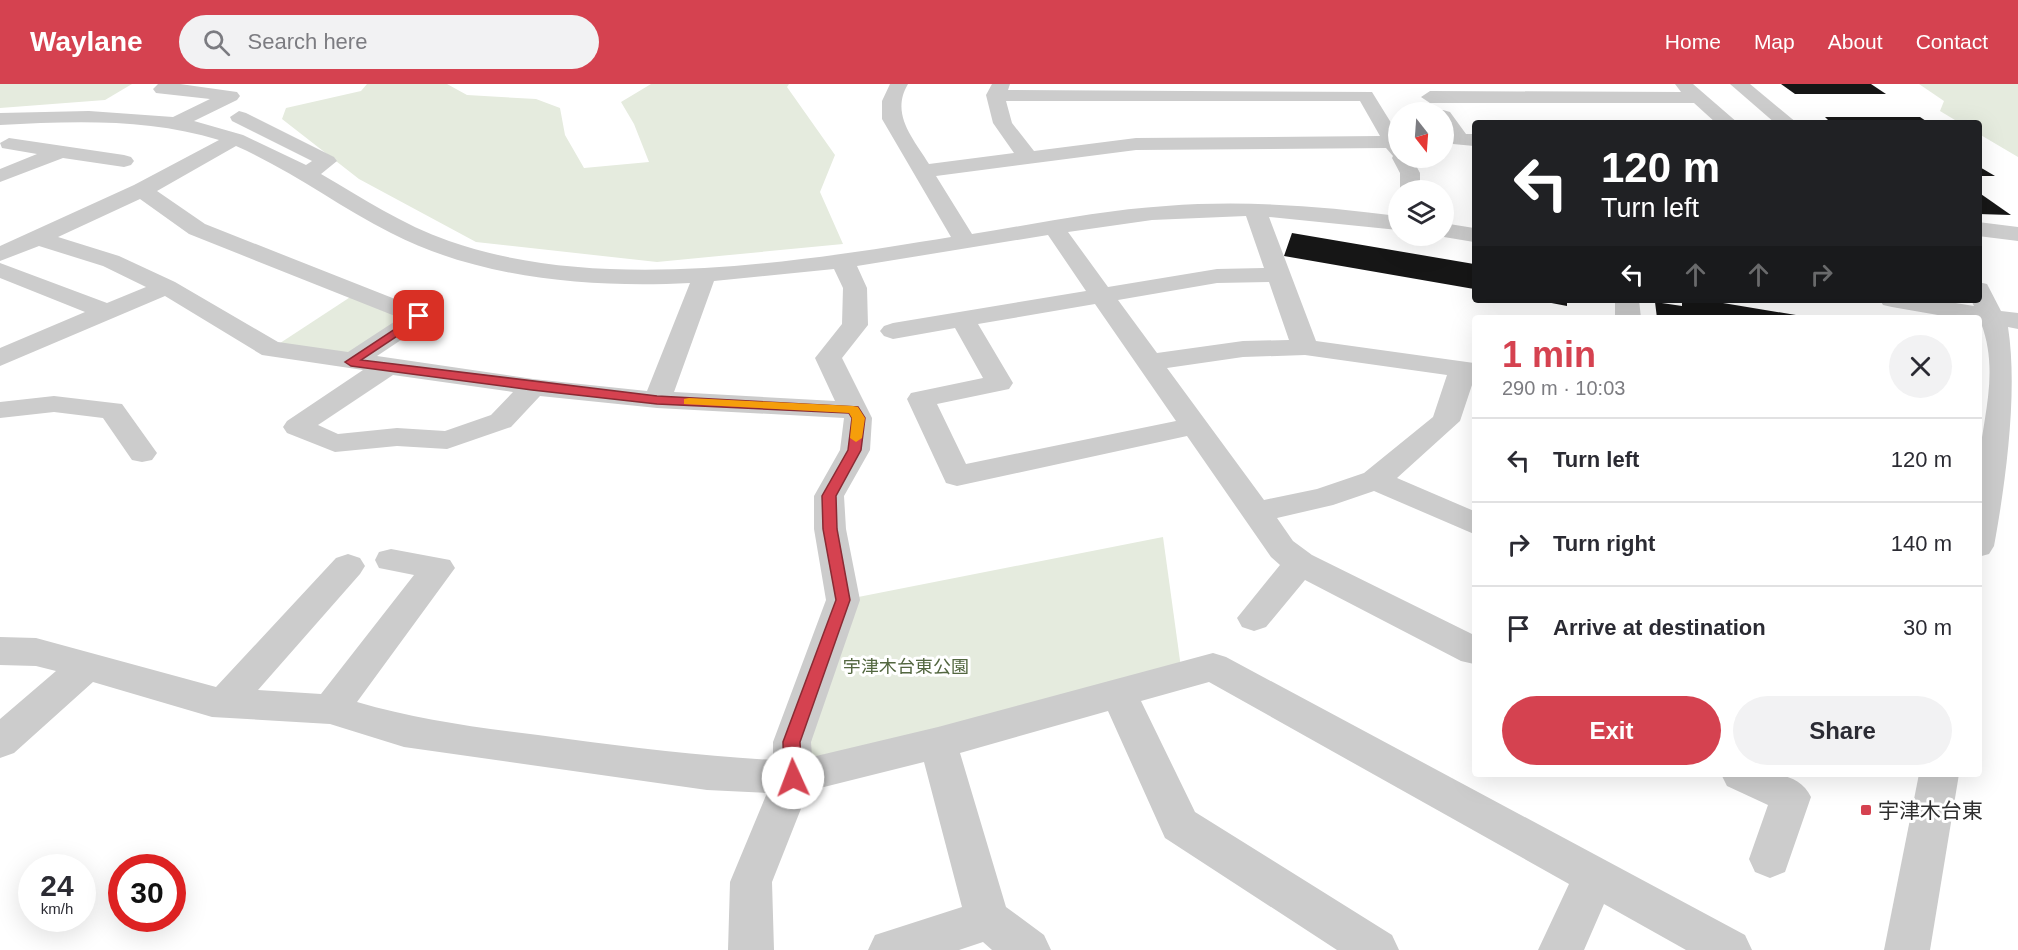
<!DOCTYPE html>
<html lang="en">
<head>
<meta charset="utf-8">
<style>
	:root { --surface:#fff; --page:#f2f2f3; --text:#2b2b33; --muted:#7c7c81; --line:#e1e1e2; --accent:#d54250 }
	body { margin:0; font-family:Helvetica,"Noto Sans JP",sans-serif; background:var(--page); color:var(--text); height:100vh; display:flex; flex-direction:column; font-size:22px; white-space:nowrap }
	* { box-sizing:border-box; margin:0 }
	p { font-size:20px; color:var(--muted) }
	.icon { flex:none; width:33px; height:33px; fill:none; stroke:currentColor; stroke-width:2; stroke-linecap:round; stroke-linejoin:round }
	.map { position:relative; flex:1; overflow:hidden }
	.side { position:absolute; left:1472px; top:231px; width:510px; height:462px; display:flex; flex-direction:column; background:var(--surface); border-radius:6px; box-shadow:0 6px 24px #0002 }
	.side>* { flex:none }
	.hud { position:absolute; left:1472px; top:36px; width:510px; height:183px; border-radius:6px; box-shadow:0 6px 24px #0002; background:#202124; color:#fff; overflow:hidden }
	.needle { width:39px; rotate:163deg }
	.fabs { position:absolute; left:1388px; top:18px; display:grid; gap:12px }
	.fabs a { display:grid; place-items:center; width:66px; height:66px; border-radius:50%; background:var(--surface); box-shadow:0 6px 24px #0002; font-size:30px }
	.speed { position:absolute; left:18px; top:770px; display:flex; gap:12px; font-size:30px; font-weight:700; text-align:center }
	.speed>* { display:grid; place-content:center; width:78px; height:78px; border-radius:50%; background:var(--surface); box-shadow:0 6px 24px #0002; line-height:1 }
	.speed small { font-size:15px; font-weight:400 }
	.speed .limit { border:9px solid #d22; background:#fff; color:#111 }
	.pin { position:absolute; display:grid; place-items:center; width:51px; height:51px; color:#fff; margin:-26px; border-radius:12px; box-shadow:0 3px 9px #0006 }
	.me { position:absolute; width:66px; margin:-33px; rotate:358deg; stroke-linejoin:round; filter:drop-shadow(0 0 4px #0008) }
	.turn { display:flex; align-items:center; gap:21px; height:126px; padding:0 30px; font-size:27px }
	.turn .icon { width:78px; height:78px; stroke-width:2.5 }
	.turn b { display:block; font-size:42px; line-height:51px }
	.lanes { display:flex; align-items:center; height:57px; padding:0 30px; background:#0003; justify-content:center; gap:30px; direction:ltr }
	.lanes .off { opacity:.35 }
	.round { display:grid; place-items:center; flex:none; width:63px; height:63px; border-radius:32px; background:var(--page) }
	.summary { display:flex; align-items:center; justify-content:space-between; height:102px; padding:0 30px }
	h1 { font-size:36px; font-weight:700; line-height:45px; color:var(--accent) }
	.action { display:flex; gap:12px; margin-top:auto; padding:12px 30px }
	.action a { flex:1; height:69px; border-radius:36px; background:var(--accent); color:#fff; font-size:24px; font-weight:700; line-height:69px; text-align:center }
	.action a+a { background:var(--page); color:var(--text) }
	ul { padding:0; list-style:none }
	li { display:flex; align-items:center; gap:18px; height:84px; padding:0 30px; border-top:2px solid var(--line) }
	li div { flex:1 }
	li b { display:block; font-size:22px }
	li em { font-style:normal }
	header { display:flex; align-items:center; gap:36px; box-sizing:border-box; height:84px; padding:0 30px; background:var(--accent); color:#fff }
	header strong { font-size:28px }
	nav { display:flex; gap:33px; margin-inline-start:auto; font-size:21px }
	.search { width:420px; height:54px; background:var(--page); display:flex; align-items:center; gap:15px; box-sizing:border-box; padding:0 21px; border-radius:33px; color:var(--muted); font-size:22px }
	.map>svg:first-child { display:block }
	.green { fill:#e5ebde }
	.building { fill:#161616 }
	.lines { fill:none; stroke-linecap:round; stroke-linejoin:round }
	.minor { fill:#ccc; fill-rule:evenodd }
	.route { fill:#d54250; stroke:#8a2b34; stroke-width:1.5 }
	.slow { fill:#f59e0b }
	.poi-dot { fill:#d54250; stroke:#fff; stroke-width:2 }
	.labels { text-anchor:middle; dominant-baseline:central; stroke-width:6; stroke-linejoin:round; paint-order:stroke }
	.park-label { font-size:18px; fill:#536740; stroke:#fff }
	.near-poi-label { font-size:21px; fill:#2f2f2f; stroke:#fff; text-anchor:start }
</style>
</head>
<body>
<header>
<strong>Waylane</strong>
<div class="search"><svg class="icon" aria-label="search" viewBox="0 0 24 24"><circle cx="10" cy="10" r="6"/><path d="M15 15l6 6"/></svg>Search here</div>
<nav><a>Home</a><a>Map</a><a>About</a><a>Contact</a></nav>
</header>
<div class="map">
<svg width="2018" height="866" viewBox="0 0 2018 866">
	<rect width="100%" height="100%" fill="#fff"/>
	<g class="green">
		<polygon points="0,0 132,0 105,16 0,24"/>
		<polygon points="367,0 447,0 467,11 536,15 560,24 565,51 584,84 649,78 634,40 621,18 651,0 789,0 787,3 835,71 820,108 843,160 657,178 476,158 359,95 282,35 286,24 361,7"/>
		<polygon points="1919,0 2018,0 2018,73 1979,50 1978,39 1960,39 1940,27 1944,17"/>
		<polygon points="358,208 419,233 351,278 271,265"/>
		<polygon points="1163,453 1182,591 793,694 843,516"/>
	</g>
	<g class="building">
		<polygon points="1781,0 1871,0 1886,10 1795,10"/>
		<polygon points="1825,33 1920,33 1929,39 1831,39"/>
		<polygon points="1978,82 1995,92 1978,92"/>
		<polygon points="1978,108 2011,131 1978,130"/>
		<polygon points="1292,149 1474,180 1474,205 1284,172"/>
		<polygon points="1541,216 1567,216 1567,222 1541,217"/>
		<polygon points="1682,216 1705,216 1814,234 1657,234 1655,218 1682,222"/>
	</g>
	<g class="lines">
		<g class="minor">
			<path d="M 158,0 L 180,0 L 237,8 L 240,12 L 237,16 L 194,37 L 243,51 L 306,81 L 312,77 L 232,37 L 230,33 L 239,27 L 246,29 L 334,73 L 337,77 L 321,90 C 362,114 403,141 449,157 C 599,210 798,178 951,153 L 882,35 L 882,17 L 890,0 L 908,0 C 890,30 913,54 929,80 L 1014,69 L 993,39 L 986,11 L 992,0 L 1010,0 L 1008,6 L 1372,8 L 1398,50 L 1398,74 L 1412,74 L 1420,89 L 1420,106 L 1400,106 L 1400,89 L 1392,74 L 1393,72 L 1386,64 L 1136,66 L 936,92 L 972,150 C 1036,140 1101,126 1166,122 C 1244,116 1321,122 1398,132 L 1398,146 L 1269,133 L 1316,257 L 1474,279 L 1474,295 L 1460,337 L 1397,394 L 1474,427 L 1474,450 L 1374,407 L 1333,421 L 1277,434 L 1293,457 L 1312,471 L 1474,551 L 1474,580 L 1461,577 L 1305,496 L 1266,543 L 1254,547 L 1242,543 L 1237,534 L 1280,481 L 1271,473 L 1187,352 L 957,402 L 946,399 L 907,315 L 911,309 L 983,294 L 955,244 L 893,255 L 884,252 L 880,247 L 884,242 L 893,239 L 1086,207 L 1048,151 L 857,182 L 867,204 L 868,241 L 842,274 L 872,334 L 870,366 L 844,412 L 846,445 L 860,516 L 811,658 L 812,673 L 938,643 L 1213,569 L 1226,573 L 1745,851 L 1752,866 L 1686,866 L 1604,820 L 1584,866 L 1538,866 L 1569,800 L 1209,598 L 1141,617 L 1195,728 L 1392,851 L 1399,866 L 1337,866 L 1165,754 L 1108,627 L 960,669 L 1006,823 L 1044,851 L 1051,866 L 992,866 L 983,858 L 959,866 L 868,866 L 875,851 L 962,823 L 924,678 L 808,707 L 772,798 L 774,866 L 728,866 L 730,798 L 767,709 L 707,706 L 404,663 L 330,640 L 212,633 L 93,598 L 14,669 L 0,674 L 0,635 L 56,587 L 36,582 L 0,581 L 0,553 L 36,554 L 216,603 L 336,474 L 348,470 L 360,474 L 365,482 L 360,490 L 258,606 L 321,610 L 414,491 L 379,484 L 375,476 L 379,468 L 391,465 L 450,476 L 455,484 L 357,618 C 425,638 497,646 568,655 C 636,664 704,672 773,676 L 773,658 L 826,516 L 814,445 L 814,412 L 840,366 L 844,334 L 657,324 L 540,312 L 511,343 L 447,365 L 397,362 L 335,368 L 287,349 L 283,343 L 287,337 L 363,286 L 262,271 L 165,212 L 0,282 L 0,264 L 85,228 L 0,194 L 0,179 L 107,219 L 146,203 L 103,182 L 39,162 L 0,177 L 0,162 L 134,101 L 219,56 C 148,34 73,37 0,41 L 0,29 L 89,27 L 173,33 L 210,15 L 156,9 L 153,5 ZM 1006,17 L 1360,17 L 1380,52 L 1136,54 L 1034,67 L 1012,39 ZM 236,62 C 291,86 338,122 391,149 C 480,195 591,204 690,199 L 647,307 L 533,295 L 377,272 L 428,238 L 432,233 L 428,228 L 205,140 L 157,107 ZM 140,115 L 189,150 L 400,234 L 348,268 L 278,258 L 175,198 L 119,172 L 58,153 ZM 1246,132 L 1264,184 L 1217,185 L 1108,203 L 1068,148 L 1152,136 ZM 834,185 L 843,204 L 842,240 L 815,274 L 835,317 L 674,308 L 714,197 ZM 1269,198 L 1289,256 L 1243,257 L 1157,269 L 1118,216 L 1217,199 ZM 1095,220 L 1176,337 L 966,380 L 937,320 L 1009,305 L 1013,299 L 978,240 ZM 1305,271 L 1447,291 L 1433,333 L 1364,389 L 1317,405 L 1264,416 L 1167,284 L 1243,273 ZM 393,291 L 513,308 L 491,331 L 445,347 L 397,344 L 338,350 L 318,341 Z"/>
			<polygon points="1675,0 1693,0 1738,39 1716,39 1694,19 1430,19 1421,13 1430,7 1681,8"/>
			<polygon points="1730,0 1750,0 1797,39 1775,39"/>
			<polygon points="1443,26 1450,28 1466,50 1474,50 1474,62 1453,60 1443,46 1443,28 1436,28"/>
			<polygon points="9,54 124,71 131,73 134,77 131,81 124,83 63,74 0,98 0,85 37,70 2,64 0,59"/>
			<polygon points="1978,138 2018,143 2018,157 1978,152"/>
			<polygon points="1443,139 1474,144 1474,158 1438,152 1443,152"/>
			<path d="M 1978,198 L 1987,200 L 2001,227 L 2018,229 L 2018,245 L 2008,243 C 2018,307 2006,397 1994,462 L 1989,470 L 1978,473 C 1978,444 1976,414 1978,385 C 1982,335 2000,289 1981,239 L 1978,234 L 1955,234 L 1892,223 L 1883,221 L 1880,216 L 1937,216 L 1974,222 L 1971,216 L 1978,216 Z"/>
			<polygon points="1615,216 1639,216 1641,234 1615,234"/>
			<polygon points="54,312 122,320 157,369 152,376 142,378 132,376 103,334 54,328 0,334 0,318"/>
			<path d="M 1721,690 C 1751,690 1796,681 1811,713 L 1785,788 L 1770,794 L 1755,788 L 1749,775 L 1768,721 L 1727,702 Z"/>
			<polygon points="1919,690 1959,690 1930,866 1884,866"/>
		</g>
	</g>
	<polygon class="route" points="419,229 425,232 423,235 361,276 657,312 858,323 865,334 861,366 836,412 837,445 850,516 800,658 802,694 799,699 793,701 787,699 784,694 783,658 836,516 823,445 822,412 848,366 852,334 849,329 657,320 532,306 351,282 345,278"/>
	<polygon class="slow" points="689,314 853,322 858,323 865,334 862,354 856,358 850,354 852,334 849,329 684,320 684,315"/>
	<rect class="poi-dot" x="1860" y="720" width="12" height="12" rx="3"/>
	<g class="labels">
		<g class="park-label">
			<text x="906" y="583">宇津木台東公園</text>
		</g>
		<g class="near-poi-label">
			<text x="1878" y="726">宇津木台東</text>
		</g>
	</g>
</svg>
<div class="fabs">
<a><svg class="needle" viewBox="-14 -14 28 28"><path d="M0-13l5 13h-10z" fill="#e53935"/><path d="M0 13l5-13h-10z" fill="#7c7c81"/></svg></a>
<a><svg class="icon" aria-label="layers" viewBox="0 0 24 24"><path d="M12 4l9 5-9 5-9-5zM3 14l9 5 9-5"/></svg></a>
</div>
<div class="speed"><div>24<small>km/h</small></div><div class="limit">30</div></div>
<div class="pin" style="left:419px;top:232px;background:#d93025"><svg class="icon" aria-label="arrive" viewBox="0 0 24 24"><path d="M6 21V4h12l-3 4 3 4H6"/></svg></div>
<svg class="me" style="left:793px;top:694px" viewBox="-20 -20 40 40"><circle r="19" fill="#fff"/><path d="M0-13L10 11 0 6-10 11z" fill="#d54250"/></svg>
<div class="hud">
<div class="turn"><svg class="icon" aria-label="left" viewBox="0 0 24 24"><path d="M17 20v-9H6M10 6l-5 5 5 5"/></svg><div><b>120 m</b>Turn left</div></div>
<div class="lanes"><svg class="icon" aria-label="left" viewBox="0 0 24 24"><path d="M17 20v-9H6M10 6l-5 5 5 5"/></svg><svg class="icon off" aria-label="ahead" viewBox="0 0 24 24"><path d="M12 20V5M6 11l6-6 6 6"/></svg><svg class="icon off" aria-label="ahead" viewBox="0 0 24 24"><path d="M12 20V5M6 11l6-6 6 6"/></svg><svg class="icon off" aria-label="right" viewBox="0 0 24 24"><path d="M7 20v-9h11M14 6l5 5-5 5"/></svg></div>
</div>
<section class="side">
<div class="summary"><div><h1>1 min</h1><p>290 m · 10:03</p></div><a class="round"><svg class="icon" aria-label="close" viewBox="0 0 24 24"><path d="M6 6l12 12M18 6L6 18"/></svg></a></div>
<ul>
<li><svg class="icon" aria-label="left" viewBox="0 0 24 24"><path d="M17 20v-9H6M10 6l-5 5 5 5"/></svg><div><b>Turn left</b></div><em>120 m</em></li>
<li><svg class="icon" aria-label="right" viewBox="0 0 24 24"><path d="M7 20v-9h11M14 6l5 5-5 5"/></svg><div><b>Turn right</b></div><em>140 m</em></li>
<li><svg class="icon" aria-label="arrive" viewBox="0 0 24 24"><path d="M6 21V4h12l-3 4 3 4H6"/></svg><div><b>Arrive at destination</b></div><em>30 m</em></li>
</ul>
<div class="action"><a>Exit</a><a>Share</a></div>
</section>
</div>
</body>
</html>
